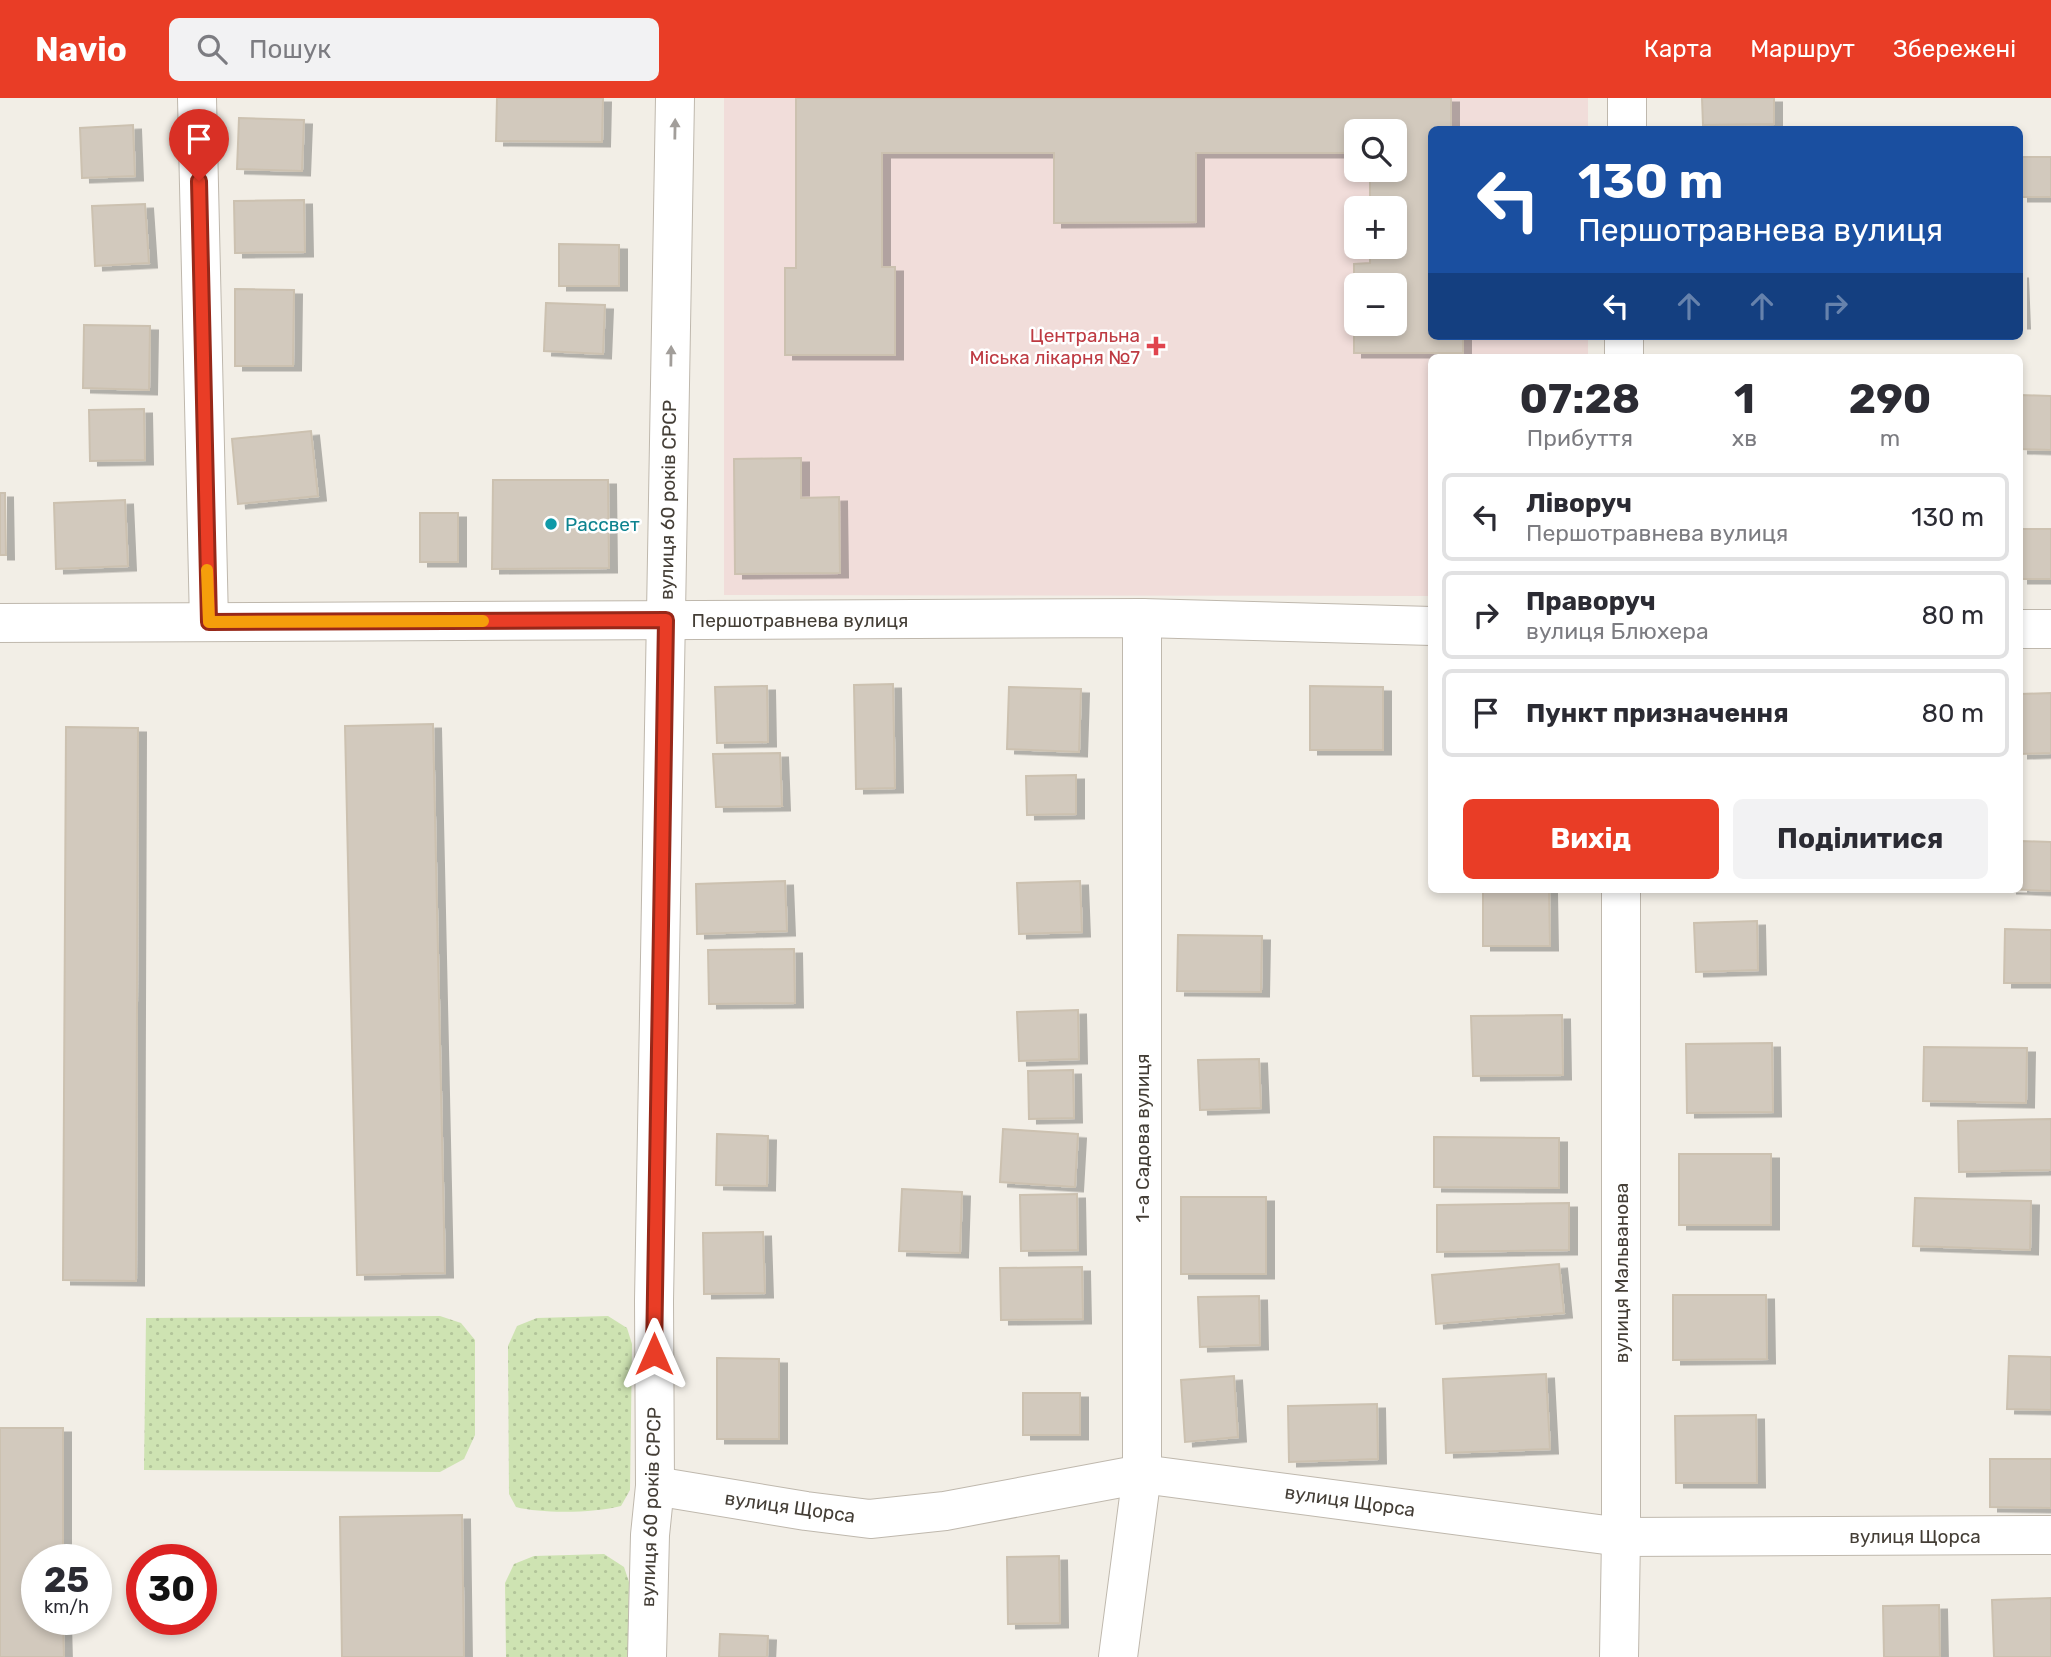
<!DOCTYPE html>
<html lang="uk">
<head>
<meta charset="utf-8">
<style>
	:root { --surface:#fff; --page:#f2f2f3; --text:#2b2b33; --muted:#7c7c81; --line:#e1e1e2; --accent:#e93d26 }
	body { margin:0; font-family:Rubik,sans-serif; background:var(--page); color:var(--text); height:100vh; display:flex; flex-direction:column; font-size:26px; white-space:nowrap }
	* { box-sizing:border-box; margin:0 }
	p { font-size:23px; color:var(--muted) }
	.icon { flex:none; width:38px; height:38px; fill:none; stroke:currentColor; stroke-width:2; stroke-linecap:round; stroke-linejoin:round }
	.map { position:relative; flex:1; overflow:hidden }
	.details { position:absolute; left:1428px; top:256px; width:595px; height:539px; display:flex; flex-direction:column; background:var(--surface); border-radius:10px; box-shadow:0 4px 10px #0003 }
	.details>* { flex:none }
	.top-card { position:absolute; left:1428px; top:28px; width:595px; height:214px; border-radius:10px; box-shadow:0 4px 10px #0003; background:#1a4fa0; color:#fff; overflow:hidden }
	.tools { position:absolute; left:1344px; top:21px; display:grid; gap:14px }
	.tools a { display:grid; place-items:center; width:63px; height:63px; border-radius:10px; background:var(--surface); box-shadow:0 4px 10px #0003; font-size:35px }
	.speed { position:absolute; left:21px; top:1446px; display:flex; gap:14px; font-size:35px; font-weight:700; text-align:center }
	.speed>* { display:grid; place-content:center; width:91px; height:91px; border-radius:50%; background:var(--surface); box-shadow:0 4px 10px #0003; line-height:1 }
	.speed small { font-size:18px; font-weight:400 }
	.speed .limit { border:10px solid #d22; background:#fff; color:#111 }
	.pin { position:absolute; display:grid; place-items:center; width:60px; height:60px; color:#fff; margin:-72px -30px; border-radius:50% 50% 50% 0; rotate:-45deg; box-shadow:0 0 7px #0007 }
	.pin .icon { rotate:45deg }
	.me { position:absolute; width:77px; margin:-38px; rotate:0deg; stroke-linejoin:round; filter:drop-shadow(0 0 5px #0008) }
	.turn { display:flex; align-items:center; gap:24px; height:147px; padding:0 35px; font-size:32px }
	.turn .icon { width:91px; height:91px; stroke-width:2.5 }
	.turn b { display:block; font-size:49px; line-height:60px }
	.lanes { display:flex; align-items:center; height:66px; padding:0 35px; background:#0003; justify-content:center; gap:35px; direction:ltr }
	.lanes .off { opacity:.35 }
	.eta { display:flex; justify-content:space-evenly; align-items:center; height:119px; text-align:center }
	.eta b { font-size:42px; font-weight:700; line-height:49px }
	.cta { display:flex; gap:14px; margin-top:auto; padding:14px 35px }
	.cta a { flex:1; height:80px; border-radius:10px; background:var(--accent); color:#fff; font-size:28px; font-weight:700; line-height:80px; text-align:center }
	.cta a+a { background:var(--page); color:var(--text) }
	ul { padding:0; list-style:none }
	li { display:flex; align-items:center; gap:21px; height:88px; margin:0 14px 10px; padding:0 21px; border:4px solid var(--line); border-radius:10px }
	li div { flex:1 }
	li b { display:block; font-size:26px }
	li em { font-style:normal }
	header { display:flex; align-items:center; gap:42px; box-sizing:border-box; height:98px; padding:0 35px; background:var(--accent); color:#fff }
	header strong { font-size:33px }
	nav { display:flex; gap:38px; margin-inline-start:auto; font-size:24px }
	.search { width:490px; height:63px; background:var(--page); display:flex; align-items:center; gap:18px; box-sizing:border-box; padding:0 24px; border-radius:10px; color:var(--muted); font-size:26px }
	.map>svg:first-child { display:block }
	.medical { fill:#f1ddda; fill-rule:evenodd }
	.grass { fill:url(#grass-dots) }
	.building { fill:#d2c9bd; stroke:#ccc1b0; stroke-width:2; fill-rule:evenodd; filter:url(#shadow) }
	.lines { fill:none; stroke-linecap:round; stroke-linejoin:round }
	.minor-casing { stroke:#bfb8ad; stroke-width:40 }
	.minor { stroke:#fff; stroke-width:38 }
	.oneway { fill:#a29e9a }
	.route-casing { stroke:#972819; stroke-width:18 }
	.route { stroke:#e93d26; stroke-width:12 }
	.slow { stroke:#f59e0b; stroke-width:12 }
	.health-dot { fill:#e0444e; stroke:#fff; stroke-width:2.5 }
	.culture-dot { fill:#0f9aa8; stroke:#fff; stroke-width:2.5 }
	.labels { text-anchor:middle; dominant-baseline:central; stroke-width:5; stroke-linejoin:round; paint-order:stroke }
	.health-label { font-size:19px; fill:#be3a42; stroke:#fff; text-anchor:end }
	.street-label { font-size:19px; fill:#443e36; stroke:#fff }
	.culture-label { font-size:19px; fill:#0d838f; stroke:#fff; text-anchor:start }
</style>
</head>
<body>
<header>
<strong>Navio</strong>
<div class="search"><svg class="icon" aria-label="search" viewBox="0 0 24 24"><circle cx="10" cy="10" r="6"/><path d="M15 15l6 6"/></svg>Пошук</div>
<nav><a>Карта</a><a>Маршрут</a><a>Збережені</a></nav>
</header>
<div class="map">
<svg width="2051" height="1559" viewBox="0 0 2051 1559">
	<defs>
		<pattern id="grass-dots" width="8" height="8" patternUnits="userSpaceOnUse" patternTransform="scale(1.75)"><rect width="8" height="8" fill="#cee3b2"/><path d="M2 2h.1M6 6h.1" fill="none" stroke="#b2c49a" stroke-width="1.8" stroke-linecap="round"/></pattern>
		<filter id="shadow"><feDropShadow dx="8" dy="4.5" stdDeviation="0" flood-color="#0004"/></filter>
	</defs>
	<rect width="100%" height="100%" fill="#f2eee6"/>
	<path class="medical" d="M 724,0 L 1588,0 L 1588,31 L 1432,32 L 1432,238 L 1588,238 L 1588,259 L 1432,259 L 1431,498 L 724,497 ZM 1356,33 L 1395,33 L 1395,72 L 1356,72 ZM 1356,110 L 1395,110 L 1395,149 L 1356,149 ZM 1356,187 L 1395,187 L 1395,226 L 1356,226 Z"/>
	<g class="grass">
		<polygon points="440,1218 461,1225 475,1242 475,1337 464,1361 440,1374 144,1372 146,1220"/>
		<path d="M 608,1218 L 627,1230 L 632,1246 L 630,1392 L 621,1408 C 595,1415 542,1416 516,1409 L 509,1396 L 508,1248 L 517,1228 L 537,1220 Z"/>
		<polygon points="604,1456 624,1469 629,1484 628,1559 506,1559 505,1485 514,1466 534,1458"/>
	</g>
	<g class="building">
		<polygon points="497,0 603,0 602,44 496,43"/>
		<path d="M 796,0 L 1451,0 L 1451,32 L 1432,32 L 1432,238 L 1463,238 L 1463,255 L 1354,255 L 1354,166 L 1370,165 L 1370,149 L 1395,149 L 1395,110 L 1370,110 L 1370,72 L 1395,72 L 1395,33 L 1356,33 L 1356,55 L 1196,55 L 1196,124 L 1054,125 L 1054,55 L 882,55 L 882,169 L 895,169 L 895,257 L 785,257 L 785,170 L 796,170 ZM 1356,187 L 1395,187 L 1395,226 L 1356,226 Z"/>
		<polygon points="1702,0 1774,0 1774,26 1703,27"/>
		<polygon points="239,20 304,22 302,73 237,71"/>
		<polygon points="133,27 135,78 82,80 80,30"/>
		<rect x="2020" y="59" width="31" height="40"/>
		<polygon points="304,102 305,154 235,155 234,103"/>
		<polygon points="145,106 149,165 95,168 92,108"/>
		<polygon points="559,146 619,147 619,188 559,188"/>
		<polygon points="2020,175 2022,226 2020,226"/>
		<polygon points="235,191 294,192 293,268 235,268"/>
		<polygon points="546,205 605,207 603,256 544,253"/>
		<polygon points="84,227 150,228 149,292 83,290"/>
		<polygon points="2020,297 2051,298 2051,352 2020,351"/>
		<polygon points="144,311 145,362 90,363 89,312"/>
		<polygon points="311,333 318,398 238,406 232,341"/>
		<polygon points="801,360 801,400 839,399 840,475 735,476 734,361"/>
		<polygon points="493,382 608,382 609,470 492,471"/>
		<polygon points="0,395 5,395 6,457 0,457"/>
		<polygon points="125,402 128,468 56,471 54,405"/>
		<rect x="420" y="415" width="38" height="49"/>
		<rect x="2020" y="431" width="31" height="50"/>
		<polygon points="893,586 895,690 856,691 854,587"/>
		<polygon points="767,588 768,644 717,645 715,589"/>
		<polygon points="1310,588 1383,589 1383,652 1310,652"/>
		<polygon points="1009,589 1081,591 1079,654 1007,651"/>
		<polygon points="2051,595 2051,655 2020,656 2020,596"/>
		<polygon points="433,626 445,1175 357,1177 345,628"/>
		<polygon points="66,629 138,630 136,1183 63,1182"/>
		<polygon points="780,655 782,708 716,709 713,656"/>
		<polygon points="1076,677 1076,716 1027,717 1026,678"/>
		<polygon points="2020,743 2051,744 2051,793 2008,791 2020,791"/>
		<polygon points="785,783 787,833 697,836 696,786"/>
		<polygon points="1080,783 1082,834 1019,836 1017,785"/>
		<polygon points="1483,791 1549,791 1550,848 1483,848"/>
		<polygon points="1757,823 1758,872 1696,874 1694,825"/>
		<polygon points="2005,831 2051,832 2051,885 2004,885"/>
		<polygon points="1178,837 1262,838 1261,894 1177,893"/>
		<polygon points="794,851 795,905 709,906 708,852"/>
		<polygon points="1078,912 1079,961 1019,963 1017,914"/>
		<polygon points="1562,917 1563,977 1473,978 1471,918"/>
		<polygon points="1772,945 1773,1014 1687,1015 1686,946"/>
		<polygon points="1924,949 2027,950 2026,1005 1923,1003"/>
		<polygon points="1259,961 1261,1010 1200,1012 1198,962"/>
		<polygon points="1073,972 1074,1020 1029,1021 1028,973"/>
		<polygon points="2051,1021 2051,1072 1959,1074 1958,1023"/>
		<polygon points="1003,1031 1078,1036 1075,1089 1000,1084"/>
		<polygon points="717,1036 768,1038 767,1088 716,1087"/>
		<polygon points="1434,1039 1559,1040 1559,1090 1434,1089"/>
		<rect x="1679" y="1056" width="92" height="71"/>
		<polygon points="902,1091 962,1094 960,1155 899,1153"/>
		<polygon points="1077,1096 1078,1152 1021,1153 1020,1097"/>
		<rect x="1181" y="1099" width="85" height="77"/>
		<polygon points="1915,1100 2031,1103 2030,1152 1913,1148"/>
		<polygon points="1569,1105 1569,1152 1437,1154 1437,1107"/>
		<polygon points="763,1134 765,1195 704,1196 703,1135"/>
		<polygon points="1559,1166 1564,1215 1436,1226 1432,1177"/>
		<polygon points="1082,1169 1083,1221 1001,1222 1000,1170"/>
		<polygon points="1673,1197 1766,1197 1767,1261 1673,1262"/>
		<polygon points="1259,1198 1260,1247 1200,1249 1198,1199"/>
		<polygon points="2009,1258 2051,1259 2051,1312 2007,1311"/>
		<polygon points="717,1260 779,1261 779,1341 717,1341"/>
		<polygon points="1546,1276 1550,1351 1446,1355 1443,1281"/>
		<polygon points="1234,1278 1238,1339 1185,1344 1181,1282"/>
		<rect x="1023" y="1295" width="57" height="42"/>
		<polygon points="1377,1306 1378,1361 1289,1364 1288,1308"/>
		<polygon points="1756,1317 1757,1385 1676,1385 1675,1318"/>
		<polygon points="0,1330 63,1330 63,1461 37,1461 37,1521 63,1521 64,1559 0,1559"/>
		<polygon points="1990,1361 2051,1361 2051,1410 1990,1409"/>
		<polygon points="462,1417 464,1559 342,1559 340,1419"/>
		<polygon points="1059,1458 1060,1525 1008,1526 1007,1459"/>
		<polygon points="2051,1500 2051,1559 1994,1559 1992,1502"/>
		<polygon points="1939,1507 1940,1559 1884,1559 1883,1508"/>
		<polygon points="720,1536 768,1538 767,1559 719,1559"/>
	</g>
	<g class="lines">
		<defs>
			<g id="minor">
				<polyline points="197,0 209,524"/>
				<polyline points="1627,32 1627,0"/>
				<polyline points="1624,259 1624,238"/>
				<polyline points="0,525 1142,520 1432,528"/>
				<polyline points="2020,531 2051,531"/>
				<polyline points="655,1388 806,1413 870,1421 945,1413 1142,1376 1621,1439 2051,1437"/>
				<polyline points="647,1559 650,1437 655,1388 654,1203 675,0"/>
				<polyline points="1118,1559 1142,1376 1142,520"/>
				<polyline points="1619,1559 1621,1439 1621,791"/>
			</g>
		</defs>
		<use href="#minor" class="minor-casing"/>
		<use href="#minor" class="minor"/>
	</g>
	<defs><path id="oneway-solid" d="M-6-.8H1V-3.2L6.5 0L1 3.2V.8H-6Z" transform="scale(1.75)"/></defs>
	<g class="oneway">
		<use href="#oneway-solid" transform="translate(675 31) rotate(-89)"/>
		<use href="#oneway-solid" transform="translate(671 258) rotate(-89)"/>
	</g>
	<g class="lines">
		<defs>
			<polyline id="route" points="199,83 209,524 666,522 654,1256"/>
		</defs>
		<use href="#route" class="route-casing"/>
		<use href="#route" class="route"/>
		<polyline class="slow" points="207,472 209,524 483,523"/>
	</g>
	<path class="health-dot" d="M1152.5 237.5h7v7h7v7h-7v7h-7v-7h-7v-7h7z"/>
	<circle class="culture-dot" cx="551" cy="426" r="7"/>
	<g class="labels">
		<g class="health-label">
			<text x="1140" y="237">Центральна<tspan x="1140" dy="22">Міська лікарня №7</tspan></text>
		</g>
		<g class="street-label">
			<text transform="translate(668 402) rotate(-89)">вулиця 60 років СРСР</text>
			<text x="800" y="522">Першотравнева вулиця</text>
			<text transform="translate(1142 1040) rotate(-90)">1-а Садова вулиця</text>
			<text transform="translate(1621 1175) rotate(-90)">вулиця Мальванова</text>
			<text transform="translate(1350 1403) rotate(8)">вулиця Щорса</text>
			<text transform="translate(651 1409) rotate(-88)">вулиця 60 років СРСР</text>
			<text transform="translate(790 1409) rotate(8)">вулиця Щорса</text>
			<text x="1915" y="1438">вулиця Щорса</text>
		</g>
		<g class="culture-label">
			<text x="565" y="426">Рассвет</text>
		</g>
	</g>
</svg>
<div class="tools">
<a><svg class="icon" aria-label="search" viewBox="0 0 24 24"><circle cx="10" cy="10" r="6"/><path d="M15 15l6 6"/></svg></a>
<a>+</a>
<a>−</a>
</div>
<div class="speed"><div>25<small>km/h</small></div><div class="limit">30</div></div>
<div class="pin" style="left:199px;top:83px;background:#d93025"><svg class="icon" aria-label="arrive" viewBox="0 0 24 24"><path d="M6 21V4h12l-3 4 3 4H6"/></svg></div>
<svg class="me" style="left:654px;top:1256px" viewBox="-20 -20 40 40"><path d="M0-17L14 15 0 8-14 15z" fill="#e93d26" stroke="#fff" stroke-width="4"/></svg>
<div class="top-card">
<div class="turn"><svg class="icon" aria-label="left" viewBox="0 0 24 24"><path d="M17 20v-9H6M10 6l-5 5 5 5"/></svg><div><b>130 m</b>Першотравнева вулиця</div></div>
<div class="lanes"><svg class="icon" aria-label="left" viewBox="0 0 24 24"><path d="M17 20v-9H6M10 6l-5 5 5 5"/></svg><svg class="icon off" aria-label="ahead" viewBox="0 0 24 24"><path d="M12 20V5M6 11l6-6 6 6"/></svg><svg class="icon off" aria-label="ahead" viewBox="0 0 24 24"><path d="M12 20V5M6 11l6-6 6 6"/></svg><svg class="icon off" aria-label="right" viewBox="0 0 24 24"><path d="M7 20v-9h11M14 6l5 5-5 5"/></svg></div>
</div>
<section class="details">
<div class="eta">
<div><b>07:28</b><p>Прибуття</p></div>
<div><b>1</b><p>хв</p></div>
<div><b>290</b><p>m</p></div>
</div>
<ul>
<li><svg class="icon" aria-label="left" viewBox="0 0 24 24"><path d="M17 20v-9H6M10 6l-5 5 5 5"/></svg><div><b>Ліворуч</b><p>Першотравнева вулиця</p></div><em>130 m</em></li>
<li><svg class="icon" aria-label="right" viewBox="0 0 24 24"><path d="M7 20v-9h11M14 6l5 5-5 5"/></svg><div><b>Праворуч</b><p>вулиця Блюхера</p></div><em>80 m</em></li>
<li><svg class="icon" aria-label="arrive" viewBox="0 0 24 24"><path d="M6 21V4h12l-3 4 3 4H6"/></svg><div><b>Пункт призначення</b></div><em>80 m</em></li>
</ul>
<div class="cta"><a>Вихід</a><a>Поділитися</a></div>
</section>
</div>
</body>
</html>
